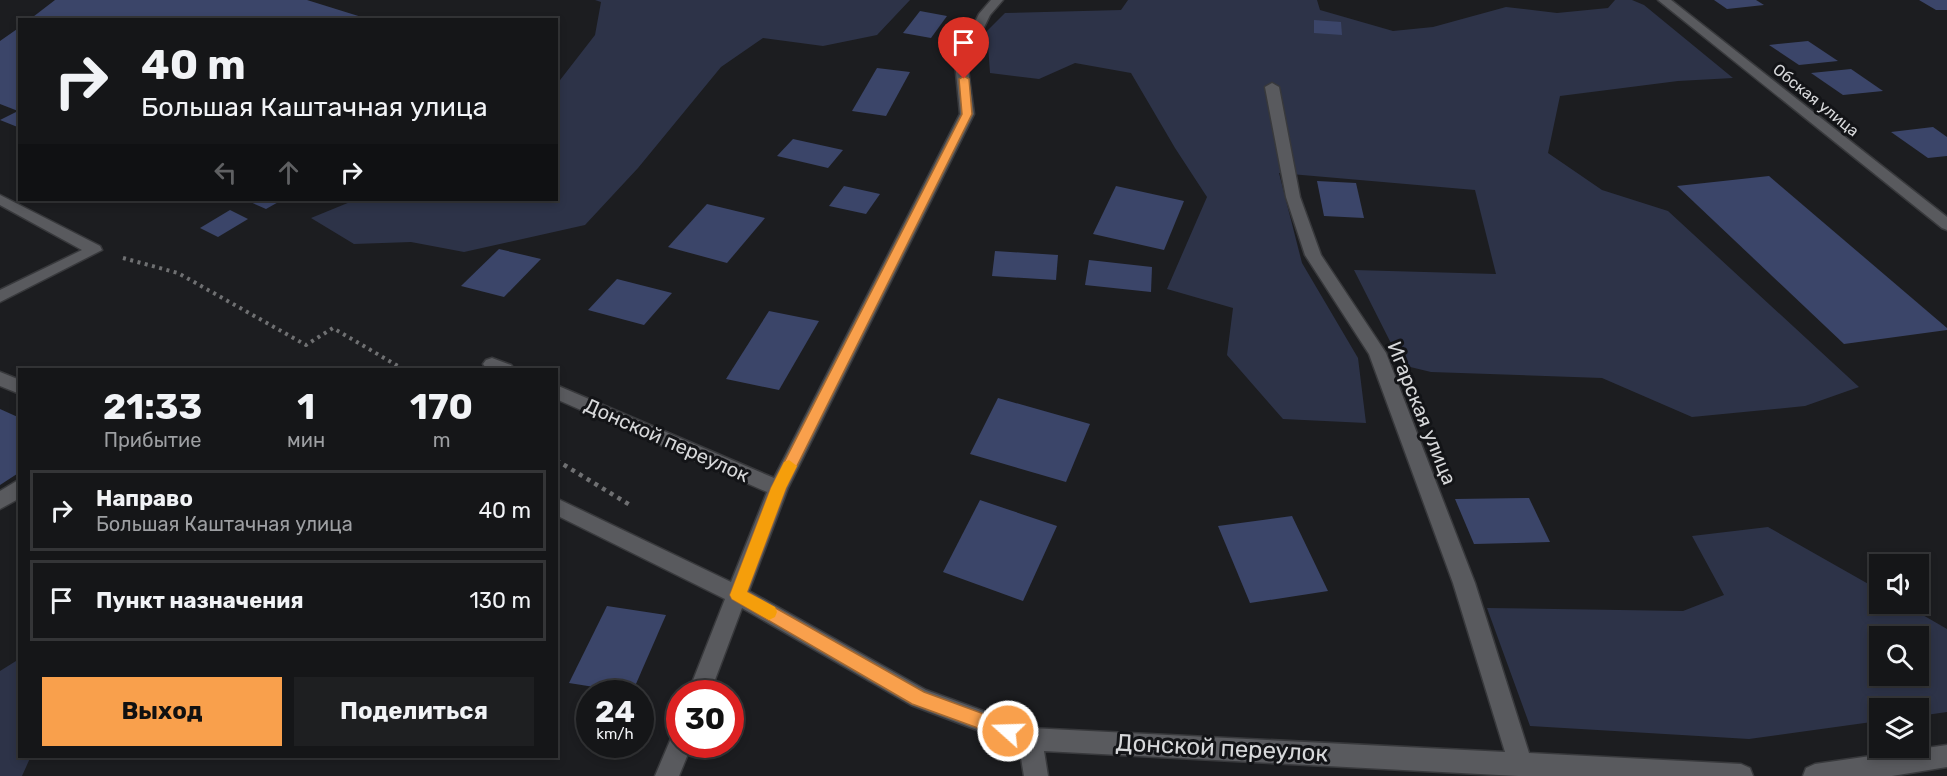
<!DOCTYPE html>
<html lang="ru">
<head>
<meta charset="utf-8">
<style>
	:root { --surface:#151618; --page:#1e1f21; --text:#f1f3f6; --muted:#9d9fa2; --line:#343537; --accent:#f9a04c }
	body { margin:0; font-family:Rubik,sans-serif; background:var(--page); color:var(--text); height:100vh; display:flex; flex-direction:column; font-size:22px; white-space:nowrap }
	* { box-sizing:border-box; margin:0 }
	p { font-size:20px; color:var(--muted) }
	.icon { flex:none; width:33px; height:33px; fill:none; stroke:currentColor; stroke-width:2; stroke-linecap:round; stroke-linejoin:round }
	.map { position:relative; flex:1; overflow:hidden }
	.drawer { position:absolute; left:18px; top:368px; width:540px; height:390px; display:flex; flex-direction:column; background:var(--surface); border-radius:0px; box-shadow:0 3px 9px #0003,0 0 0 2px var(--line) }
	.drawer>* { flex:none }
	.banner { position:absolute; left:18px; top:18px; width:540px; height:183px; border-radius:0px; box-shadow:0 3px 9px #0003,0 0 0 2px var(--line); background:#151618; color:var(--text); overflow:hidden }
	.buttons { position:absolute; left:1869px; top:554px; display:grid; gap:12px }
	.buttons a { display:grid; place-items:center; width:60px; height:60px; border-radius:0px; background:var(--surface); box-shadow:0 3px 9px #0003,0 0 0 2px var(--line); font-size:30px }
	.speed { position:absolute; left:576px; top:680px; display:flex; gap:12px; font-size:30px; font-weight:700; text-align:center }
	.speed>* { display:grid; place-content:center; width:78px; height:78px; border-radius:50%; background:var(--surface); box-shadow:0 3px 9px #0003,0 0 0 2px var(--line); line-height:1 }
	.speed small { font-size:15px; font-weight:400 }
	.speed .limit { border:9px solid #d22; background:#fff; color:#111 }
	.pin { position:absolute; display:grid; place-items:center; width:51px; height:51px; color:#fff; margin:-62px -26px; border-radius:50% 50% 50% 0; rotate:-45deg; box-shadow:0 0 6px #0007 }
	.pin .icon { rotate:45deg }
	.me { position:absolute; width:66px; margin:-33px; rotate:290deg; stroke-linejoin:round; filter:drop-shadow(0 0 4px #0008) }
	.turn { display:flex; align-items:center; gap:21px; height:126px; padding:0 24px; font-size:27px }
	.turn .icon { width:78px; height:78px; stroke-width:2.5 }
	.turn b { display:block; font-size:42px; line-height:51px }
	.lanes { display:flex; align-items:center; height:57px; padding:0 24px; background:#0003; justify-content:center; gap:30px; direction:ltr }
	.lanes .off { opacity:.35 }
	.eta { display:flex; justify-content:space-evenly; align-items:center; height:102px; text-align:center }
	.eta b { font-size:36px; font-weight:700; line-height:42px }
	.primary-button { display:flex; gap:12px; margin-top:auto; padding:12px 24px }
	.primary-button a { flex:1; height:69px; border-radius:0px; background:var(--accent); color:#111; font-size:24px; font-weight:700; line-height:69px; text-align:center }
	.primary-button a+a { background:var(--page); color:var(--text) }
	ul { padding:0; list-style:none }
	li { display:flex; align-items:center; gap:18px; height:81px; margin:0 12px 9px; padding:0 12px; border:3px solid var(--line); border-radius:0px }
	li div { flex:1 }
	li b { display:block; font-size:22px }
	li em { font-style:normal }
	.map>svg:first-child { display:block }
	.green { fill:#2d3348; fill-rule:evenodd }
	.building { fill:#3b4569 }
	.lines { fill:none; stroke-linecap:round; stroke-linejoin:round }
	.service-casing { stroke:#38393c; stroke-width:3 }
	.minor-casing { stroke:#38393c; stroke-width:3 }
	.path-far1 { stroke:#6f7072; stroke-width:4; stroke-dasharray:3 4.5; stroke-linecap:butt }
	.path { stroke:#6f7072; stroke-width:4.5; stroke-dasharray:4 5; stroke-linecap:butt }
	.service { fill:#595a5e; fill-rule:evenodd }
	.minor { fill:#595a5e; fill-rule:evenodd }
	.route { fill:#f9a04c; stroke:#a26831; stroke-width:1.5 }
	.slow { fill:#f59e0b }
	.labels { text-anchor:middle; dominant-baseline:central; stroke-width:6; stroke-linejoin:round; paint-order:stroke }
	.far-street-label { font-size:16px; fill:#d7d8da; stroke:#131417 }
	.street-label { font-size:20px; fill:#d7d8da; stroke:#131417 }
	.near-street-label { font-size:24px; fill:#d7d8da; stroke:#131417 }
</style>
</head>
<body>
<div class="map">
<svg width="1947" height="776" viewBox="0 0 1947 776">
	<rect width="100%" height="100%" fill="#1c1d20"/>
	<g class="green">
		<polygon points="595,0 910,0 877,35 823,46 763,38 721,67 638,168 585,225 464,252 411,242 354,244 311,218 355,200 556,200 557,84 595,35 601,2"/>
		<polygon points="1128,0 1317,0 1320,10 1393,31 1433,27 1506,7 1557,13 1608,8 1615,0 1632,0 1644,5 1733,78 1678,81 1560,96 1548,153 1602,190 1668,211 1859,387 1805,406 1692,417 1602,378 1431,372 1402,365 1354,270 1496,274 1475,190 1279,173 1302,263 1358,358 1366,423 1283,419 1227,355 1233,308 1167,289 1207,197 1175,148 1131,73 1075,63 1039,79 990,73 987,31 1005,13 1121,10"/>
		<path d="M 1768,527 L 1879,590 L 1880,603 L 1902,603 L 1947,629 L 1947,712 L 1919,716 L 1918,708 L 1880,708 L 1879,721 L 1749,739 L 1530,726 L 1487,608 L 1683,611 L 1724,595 L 1692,536 ZM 1880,636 L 1918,636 L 1918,675 L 1880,675 Z"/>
		<polygon points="19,654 20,756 31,756 22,776 0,776 0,671 16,661"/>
	</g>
	<g class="building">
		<polygon points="55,0 307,0 368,19 29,20"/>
		<polygon points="1714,0 1756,0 1764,5 1727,9"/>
		<polygon points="1919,0 1947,0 1947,10 1936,10"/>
		<polygon points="920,11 947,16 931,38 903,33"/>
		<polygon points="1314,20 1341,22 1342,35 1314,33"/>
		<polygon points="20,27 20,128 0,120 18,111 0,104 0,41"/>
		<polygon points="1808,41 1838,61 1799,65 1769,45"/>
		<polygon points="877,68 910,72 886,116 852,111"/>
		<polygon points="1851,69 1883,91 1843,95 1811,73"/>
		<polygon points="1933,127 1947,137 1947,156 1928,158 1891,132"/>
		<polygon points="793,139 843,150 828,168 777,156"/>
		<polygon points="1769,176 1947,328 1947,330 1844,344 1677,186"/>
		<polygon points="1317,181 1356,183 1364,218 1324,216"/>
		<polygon points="844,186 880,194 866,214 829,206"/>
		<polygon points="1116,186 1184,201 1164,250 1093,234"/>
		<polygon points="251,200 282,200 266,209 248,201"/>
		<polygon points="707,204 765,218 727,263 668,247"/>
		<polygon points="230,210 248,219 218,237 200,228"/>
		<polygon points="499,249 541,259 504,297 461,286"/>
		<polygon points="995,251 1058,255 1056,280 992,276"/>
		<polygon points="1089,260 1152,267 1151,292 1085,285"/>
		<polygon points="617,279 672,293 644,325 588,310"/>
		<polygon points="769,311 819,321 779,390 726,379"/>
		<polygon points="998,398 1090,424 1066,482 970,454"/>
		<polygon points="0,409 20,418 20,472 0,485"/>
		<polygon points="1529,498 1550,542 1474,544 1455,499"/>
		<polygon points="980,500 1057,526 1023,601 943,572"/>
		<polygon points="1292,516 1328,591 1250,603 1218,526"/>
		<polygon points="607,606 666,615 632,693 569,683"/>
	</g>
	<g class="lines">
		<defs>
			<g id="service">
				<polygon points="0,195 100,246 102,250 0,302 0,290 82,250 0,205"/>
				<polygon points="0,372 20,380 20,394 0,386"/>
				<polygon points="20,479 20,498 0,509 0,491"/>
			</g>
			<g id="minor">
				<polygon points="991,0 1003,0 990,15 967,62 974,114 788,488 749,591 926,690 1030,728 1505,752 1453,583 1369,354 1305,255 1286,197 1265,87 1272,83 1279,87 1300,197 1321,255 1386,353 1475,583 1529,753 1741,764 1750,768 1753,776 1518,776 1044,751 1048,776 1024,776 1019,746 911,705 742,608 710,693 688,693 725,599 556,515 556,498 731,582 767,492 556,399 556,385 774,478 960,114 955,62 979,14"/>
				<polygon points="1658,0 1671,0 1947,217 1947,230 1942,228"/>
				<polygon points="492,358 511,365 514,369 486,368 483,364 486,360"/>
				<polygon points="680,733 680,744 692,744 679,776 655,776 672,736"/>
				<polygon points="1947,745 1947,767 1892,776 1803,776 1806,768 1815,764"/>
			</g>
		</defs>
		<use href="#service" class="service-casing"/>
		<use href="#minor" class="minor-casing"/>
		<polyline class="path-far1" points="123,258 178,273 306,345 333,328 403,369"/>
		<polyline class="path" points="556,460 630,505"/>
		<use href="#service" class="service"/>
		<use href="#minor" class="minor"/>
	</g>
	<polygon class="route" points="964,76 969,79 972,114 786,488 747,592 924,692 1014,725 1017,731 1014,737 1008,739 912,704 732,599 730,595 771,488 962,114 959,79"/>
	<polygon class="slow" points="789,460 797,466 786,488 747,592 775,607 777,612 775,617 769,620 732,599 730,595 771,488 784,462"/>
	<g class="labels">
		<g class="far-street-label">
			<text transform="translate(1816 100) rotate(39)">Обская улица</text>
		</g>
		<g class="street-label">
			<text transform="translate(1422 413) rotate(68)">Игарская улица</text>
			<text transform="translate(667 440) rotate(24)">Донской переулок</text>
		</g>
		<g class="near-street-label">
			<text transform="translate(1222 748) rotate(3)">Донской переулок</text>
		</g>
	</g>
</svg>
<div class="buttons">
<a><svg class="icon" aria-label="sound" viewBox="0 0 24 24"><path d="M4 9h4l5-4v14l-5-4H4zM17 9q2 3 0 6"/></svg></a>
<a><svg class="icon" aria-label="search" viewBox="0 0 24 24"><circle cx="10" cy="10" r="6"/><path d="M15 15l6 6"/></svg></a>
<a><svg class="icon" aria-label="layers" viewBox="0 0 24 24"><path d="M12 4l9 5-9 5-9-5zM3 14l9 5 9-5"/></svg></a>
</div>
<div class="speed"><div>24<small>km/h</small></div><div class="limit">30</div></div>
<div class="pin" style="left:964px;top:79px;background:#d93025"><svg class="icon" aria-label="arrive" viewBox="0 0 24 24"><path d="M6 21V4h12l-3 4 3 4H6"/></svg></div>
<svg class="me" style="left:1008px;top:731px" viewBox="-20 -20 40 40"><circle r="17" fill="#f9a04c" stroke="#fff" stroke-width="3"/><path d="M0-11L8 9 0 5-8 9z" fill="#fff"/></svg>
<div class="banner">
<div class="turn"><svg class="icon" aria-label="right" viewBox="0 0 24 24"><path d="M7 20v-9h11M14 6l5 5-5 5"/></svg><div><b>40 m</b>Большая Каштачная улица</div></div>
<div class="lanes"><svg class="icon off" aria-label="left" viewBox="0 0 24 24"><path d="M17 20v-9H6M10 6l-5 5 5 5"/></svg><svg class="icon off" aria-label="ahead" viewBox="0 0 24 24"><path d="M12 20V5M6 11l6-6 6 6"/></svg><svg class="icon" aria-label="right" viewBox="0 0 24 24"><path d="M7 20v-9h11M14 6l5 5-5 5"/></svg></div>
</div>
<section class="drawer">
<div class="eta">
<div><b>21:33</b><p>Прибытие</p></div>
<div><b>1</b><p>мин</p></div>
<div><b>170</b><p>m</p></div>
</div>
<ul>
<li><svg class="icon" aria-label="right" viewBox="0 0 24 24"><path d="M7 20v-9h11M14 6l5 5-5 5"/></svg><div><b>Направо</b><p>Большая Каштачная улица</p></div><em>40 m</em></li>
<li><svg class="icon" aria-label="arrive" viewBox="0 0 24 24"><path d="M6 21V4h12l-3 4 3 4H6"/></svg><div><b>Пункт назначения</b></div><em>130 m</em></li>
</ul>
<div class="primary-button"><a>Выход</a><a>Поделиться</a></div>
</section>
</div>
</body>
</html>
